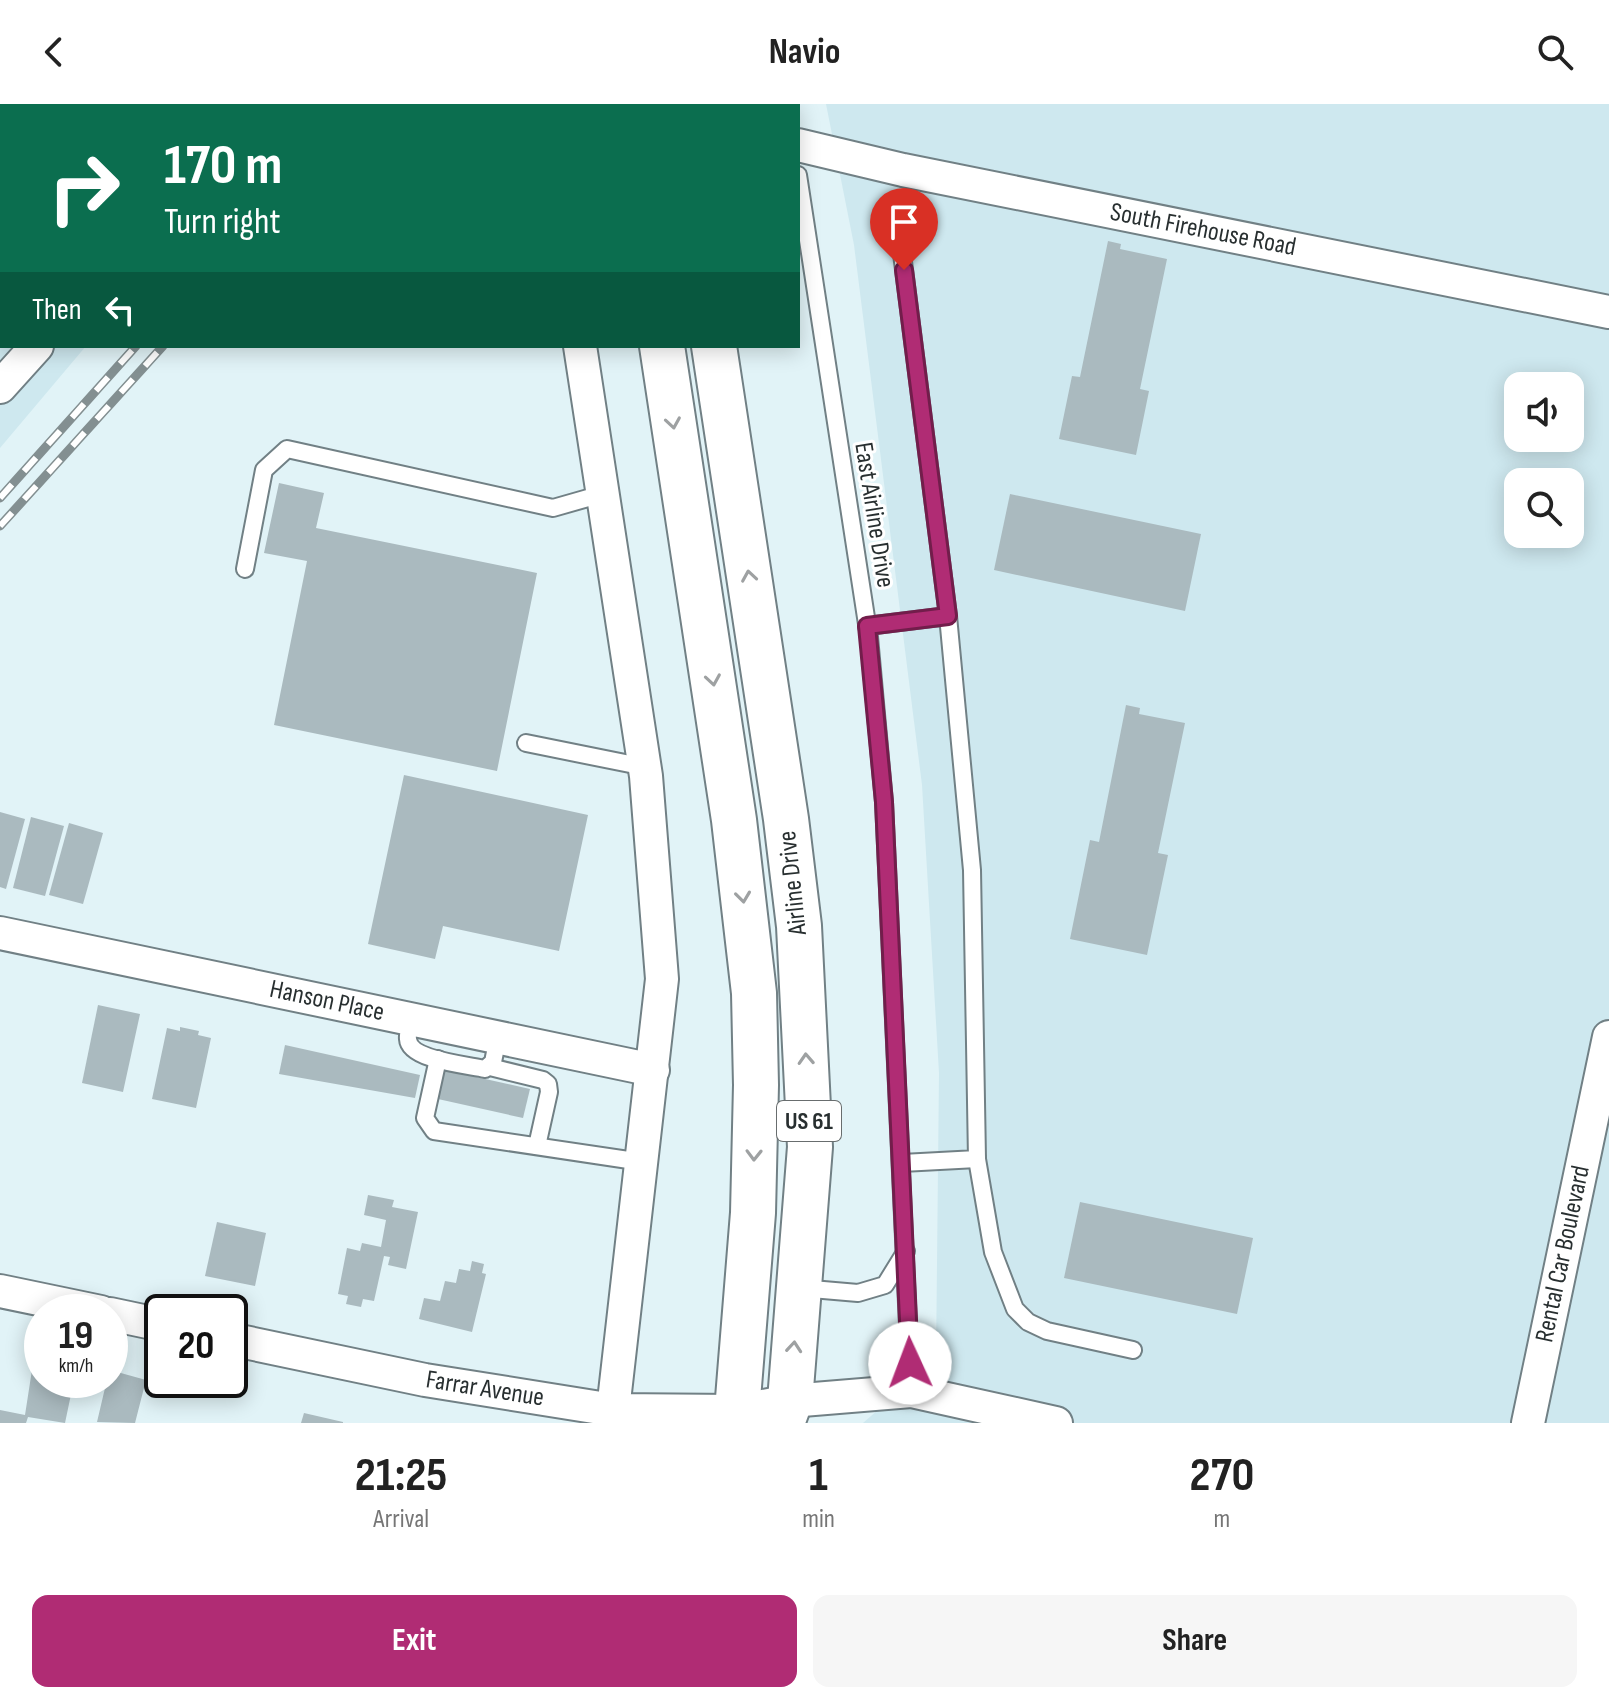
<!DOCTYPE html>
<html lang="en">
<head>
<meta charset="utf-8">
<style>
	:root { --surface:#fff; --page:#f6f6f6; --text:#222; --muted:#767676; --accent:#b02c74 }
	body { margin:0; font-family:"Sofia Sans Condensed",sans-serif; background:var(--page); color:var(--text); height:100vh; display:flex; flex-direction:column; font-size:30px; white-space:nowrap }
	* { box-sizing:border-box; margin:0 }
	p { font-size:26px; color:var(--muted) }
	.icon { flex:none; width:44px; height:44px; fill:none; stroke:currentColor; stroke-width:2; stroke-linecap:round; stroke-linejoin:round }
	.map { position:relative; height:1319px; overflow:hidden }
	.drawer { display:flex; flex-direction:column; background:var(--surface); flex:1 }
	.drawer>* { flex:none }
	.banner { position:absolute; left:0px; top:0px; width:800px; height:244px; box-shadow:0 4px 20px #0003; background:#0b6e4f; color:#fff; overflow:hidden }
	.controls { position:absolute; left:1504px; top:268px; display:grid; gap:16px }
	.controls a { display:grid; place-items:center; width:80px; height:80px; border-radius:16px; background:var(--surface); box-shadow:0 4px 20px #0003; font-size:40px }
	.speed { position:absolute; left:24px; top:1190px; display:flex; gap:16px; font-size:40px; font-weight:700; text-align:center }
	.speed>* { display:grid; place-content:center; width:104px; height:104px; border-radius:50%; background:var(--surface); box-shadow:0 4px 20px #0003; line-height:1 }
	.speed small { font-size:20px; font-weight:400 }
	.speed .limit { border:4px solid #111; border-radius:12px; background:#fff; color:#111 }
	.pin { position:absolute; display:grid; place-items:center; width:68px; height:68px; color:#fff; margin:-82px -34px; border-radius:50% 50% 50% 0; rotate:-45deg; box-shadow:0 0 8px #0007 }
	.pin .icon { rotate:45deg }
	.me { position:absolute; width:88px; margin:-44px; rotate:358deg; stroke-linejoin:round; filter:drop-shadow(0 0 6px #0008) }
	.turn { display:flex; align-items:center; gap:28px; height:168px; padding:0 32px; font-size:36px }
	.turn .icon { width:104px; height:104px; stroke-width:2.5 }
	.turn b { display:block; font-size:56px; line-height:68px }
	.then { display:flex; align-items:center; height:76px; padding:0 32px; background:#0003; gap:16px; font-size:30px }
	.eta { display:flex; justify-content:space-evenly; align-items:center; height:136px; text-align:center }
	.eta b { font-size:48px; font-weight:700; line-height:56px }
	.action { display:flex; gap:16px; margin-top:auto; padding:16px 32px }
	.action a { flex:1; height:92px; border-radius:16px; background:var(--accent); color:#fff; font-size:32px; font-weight:700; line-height:92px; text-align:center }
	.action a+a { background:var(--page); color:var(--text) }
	header { display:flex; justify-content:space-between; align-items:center; height:104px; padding:0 32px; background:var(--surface); font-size:36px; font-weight:700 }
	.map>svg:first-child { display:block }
	.built { fill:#cee8ef; fill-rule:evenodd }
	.building { fill:#aababf }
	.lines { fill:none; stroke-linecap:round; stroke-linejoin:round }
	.lane-casing { stroke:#718085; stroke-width:20 }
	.street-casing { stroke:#718085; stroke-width:36 }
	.highway-casing { stroke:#718085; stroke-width:48 }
	.lane { stroke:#fff; stroke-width:16 }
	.street { stroke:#fff; stroke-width:32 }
	.highway { stroke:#fff; stroke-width:44 }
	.rail-casing { stroke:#838f91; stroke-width:9 }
	.rail { stroke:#fff; stroke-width:6; stroke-dasharray:18; stroke-linecap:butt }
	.oneway { stroke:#9ea1a2 }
	.route-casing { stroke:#721d4b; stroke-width:20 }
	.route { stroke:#b02c74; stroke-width:14 }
	.labels { text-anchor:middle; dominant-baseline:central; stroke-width:6; stroke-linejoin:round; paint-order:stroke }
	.shield { fill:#fff; stroke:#686d6e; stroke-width:2 }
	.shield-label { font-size:24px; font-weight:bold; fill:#282f30 }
	.street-label { font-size:26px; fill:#282f30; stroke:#fff }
</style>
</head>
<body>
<header><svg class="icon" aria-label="back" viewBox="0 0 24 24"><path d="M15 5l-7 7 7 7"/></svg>Navio<svg class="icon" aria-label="search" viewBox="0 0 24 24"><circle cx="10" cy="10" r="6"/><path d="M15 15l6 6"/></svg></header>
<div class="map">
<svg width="1609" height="1319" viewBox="0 0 1609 1319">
	<rect width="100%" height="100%" fill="#e1f3f7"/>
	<g class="built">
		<polygon points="0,0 290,0 2,2 2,242 86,242 0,344"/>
		<path d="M 826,0 L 1609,0 L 1609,1319 L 863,1319 L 936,1255 L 939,969 L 922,681 L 854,141 ZM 1518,282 L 1570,282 L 1570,334 L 1518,334 ZM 1518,378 L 1570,378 L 1570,430 L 1518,430 Z"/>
	</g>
	<g class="building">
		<polygon points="1108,137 1121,140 1120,145 1167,155 1140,285 1149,287 1136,351 1059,335 1072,272 1080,273"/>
		<polygon points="279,379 324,389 316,424 537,469 497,667 274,621 307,457 264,449"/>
		<polygon points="1010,390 1201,430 1185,507 994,466"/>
		<polygon points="1126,601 1140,604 1139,610 1185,619 1158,749 1168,751 1147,851 1070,835 1090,736 1099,738"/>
		<polygon points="404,671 588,711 559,847 443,822 435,855 368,840"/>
		<polygon points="0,708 25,715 6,785 0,783"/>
		<polygon points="31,713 64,722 45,792 13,784"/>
		<polygon points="69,719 103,729 83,800 49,791"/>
		<polygon points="98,901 140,910 123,988 82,979"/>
		<polygon points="180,923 199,927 198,931 211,934 196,1004 152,995 167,924 180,927"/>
		<polygon points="285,941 420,971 415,994 279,970"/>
		<polygon points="445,966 530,985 523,1014 438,995"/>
		<polygon points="368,1091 394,1096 392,1103 418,1108 406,1165 388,1161 390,1153 384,1152 374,1197 363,1195 361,1203 346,1200 348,1192 338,1190 347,1144 360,1147 362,1139 381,1143 386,1116 364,1111"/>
		<polygon points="1080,1098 1253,1134 1237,1210 1064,1174"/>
		<polygon points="217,1118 266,1129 255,1182 205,1172"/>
		<polygon points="472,1157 484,1160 482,1169 486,1170 472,1228 419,1215 424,1194 440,1197 445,1177 456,1179 459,1165 470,1167"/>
		<polygon points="34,1253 42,1255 42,1276 74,1276 65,1319 28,1313 26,1319 0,1319 0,1306 25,1311"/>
		<polygon points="110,1266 146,1276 135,1319 97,1318 105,1284 97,1281 99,1276 110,1276"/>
		<polygon points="304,1309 343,1318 343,1319 301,1319"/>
	</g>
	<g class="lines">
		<defs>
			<g id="lane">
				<polyline points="787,0 787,2"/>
				<polyline points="798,71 869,533 884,698 911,1287"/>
				<polyline points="900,134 948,512"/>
				<polyline points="245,465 264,366 287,345 553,404 602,390"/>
				<polyline points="867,522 948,512 972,766 977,1055 902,1059"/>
				<polyline points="526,639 645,663"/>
				<path d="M 412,915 C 411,921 407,929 408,935 C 409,956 467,961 485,965 L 493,958 L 498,933"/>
				<polyline points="438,955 425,1014 434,1027 642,1058"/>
				<polyline points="490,963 543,976 548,980 549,988 537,1042"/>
				<polyline points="977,1055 993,1148 1015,1205 1028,1218 1047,1227 1133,1246"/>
				<polyline points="800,1184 858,1189 885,1181 906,1147"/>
			</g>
			<g id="street">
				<polyline points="103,0 112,2"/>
				<polyline points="708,0 712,2"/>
				<polyline points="250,2 251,0"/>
				<polyline points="553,2 553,0"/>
				<polyline points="798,41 903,66 1609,208"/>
				<polyline points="580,242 646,672 662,875 613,1306"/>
				<polyline points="0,283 37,242"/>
				<polyline points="0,829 653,966"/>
				<polyline points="0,1187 101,1208"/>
				<polyline points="110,1210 162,1221"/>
				<polyline points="230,1235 425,1276 613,1306 737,1307 790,1297 911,1287 1056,1319"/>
				<polyline points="1528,1319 1609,933"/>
			</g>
			<g id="highway">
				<polyline points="625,0 625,2"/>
				<polyline points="677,0 678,2"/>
				<polyline points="662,242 734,716 754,889 756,981 753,1109 737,1307 742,1319"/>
				<polyline points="714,242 786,715 799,822 810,1043 790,1297 782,1319"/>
			</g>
		</defs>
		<use href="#lane" class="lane-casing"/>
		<use href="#street" class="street-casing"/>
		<use href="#highway" class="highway-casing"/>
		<use href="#lane" class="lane"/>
		<use href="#street" class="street"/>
		<use href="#highway" class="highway"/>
		<defs>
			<g id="rail">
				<polyline points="177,2 184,0"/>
				<polyline points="374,2 376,0"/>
				<polyline points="401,2 403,0"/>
				<polyline points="0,37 2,37"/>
				<polyline points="0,394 136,242"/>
				<polyline points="0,422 163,242"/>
			</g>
		</defs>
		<use href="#rail" class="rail-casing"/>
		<use href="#rail" class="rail"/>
	</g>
	<defs><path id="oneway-chevron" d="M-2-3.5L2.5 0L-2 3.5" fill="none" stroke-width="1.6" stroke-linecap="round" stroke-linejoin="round" transform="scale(2)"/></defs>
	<g class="oneway">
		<use href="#oneway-chevron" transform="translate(673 319) rotate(81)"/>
		<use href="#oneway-chevron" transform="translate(749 472) rotate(-99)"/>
		<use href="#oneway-chevron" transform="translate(713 576) rotate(81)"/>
		<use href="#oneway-chevron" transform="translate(743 793) rotate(83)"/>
		<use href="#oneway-chevron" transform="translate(806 955) rotate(-93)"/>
		<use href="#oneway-chevron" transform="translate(754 1051) rotate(91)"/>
		<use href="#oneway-chevron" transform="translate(794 1243) rotate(-85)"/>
	</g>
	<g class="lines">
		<defs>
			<polyline id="route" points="904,166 948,512 867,522 884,698 910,1259"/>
		</defs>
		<use href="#route" class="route-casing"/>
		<use href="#route" class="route"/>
	</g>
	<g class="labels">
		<rect class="shield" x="777" y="997" width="64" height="40" rx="6"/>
		<g class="shield-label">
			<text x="809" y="1017">US 61</text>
		</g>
		<g class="street-label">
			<text transform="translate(1203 126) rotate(11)">South Firehouse Road</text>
			<text transform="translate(874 411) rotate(81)">East Airline Drive</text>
			<text transform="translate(793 779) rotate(-96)">Airline Drive</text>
			<text transform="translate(327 897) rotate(12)">Hanson Place</text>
			<text transform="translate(1563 1150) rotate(-78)">Rental Car Boulevard</text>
			<text transform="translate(485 1285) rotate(9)">Farrar Avenue</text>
		</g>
	</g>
</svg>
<div class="controls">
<a><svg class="icon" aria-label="sound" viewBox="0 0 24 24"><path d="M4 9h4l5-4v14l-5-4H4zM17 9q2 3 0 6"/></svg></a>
<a><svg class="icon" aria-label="search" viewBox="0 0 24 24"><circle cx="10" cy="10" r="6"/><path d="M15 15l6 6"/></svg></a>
</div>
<div class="speed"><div>19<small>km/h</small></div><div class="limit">20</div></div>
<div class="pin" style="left:904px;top:166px;background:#d93025"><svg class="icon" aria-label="arrive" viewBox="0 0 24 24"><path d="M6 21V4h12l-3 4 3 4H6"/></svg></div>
<svg class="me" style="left:910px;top:1259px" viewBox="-20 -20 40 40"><circle r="19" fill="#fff"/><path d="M0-13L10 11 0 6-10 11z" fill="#b02c74"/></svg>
<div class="banner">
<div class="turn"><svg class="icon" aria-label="right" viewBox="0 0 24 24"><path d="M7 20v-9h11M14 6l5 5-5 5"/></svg><div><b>170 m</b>Turn right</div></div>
<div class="then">Then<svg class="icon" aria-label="left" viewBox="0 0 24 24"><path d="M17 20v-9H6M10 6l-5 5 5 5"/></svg></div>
</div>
</div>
<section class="drawer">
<div class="eta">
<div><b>21:25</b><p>Arrival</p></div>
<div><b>1</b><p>min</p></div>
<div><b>270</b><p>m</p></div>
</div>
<div class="action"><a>Exit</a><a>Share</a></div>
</section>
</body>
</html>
